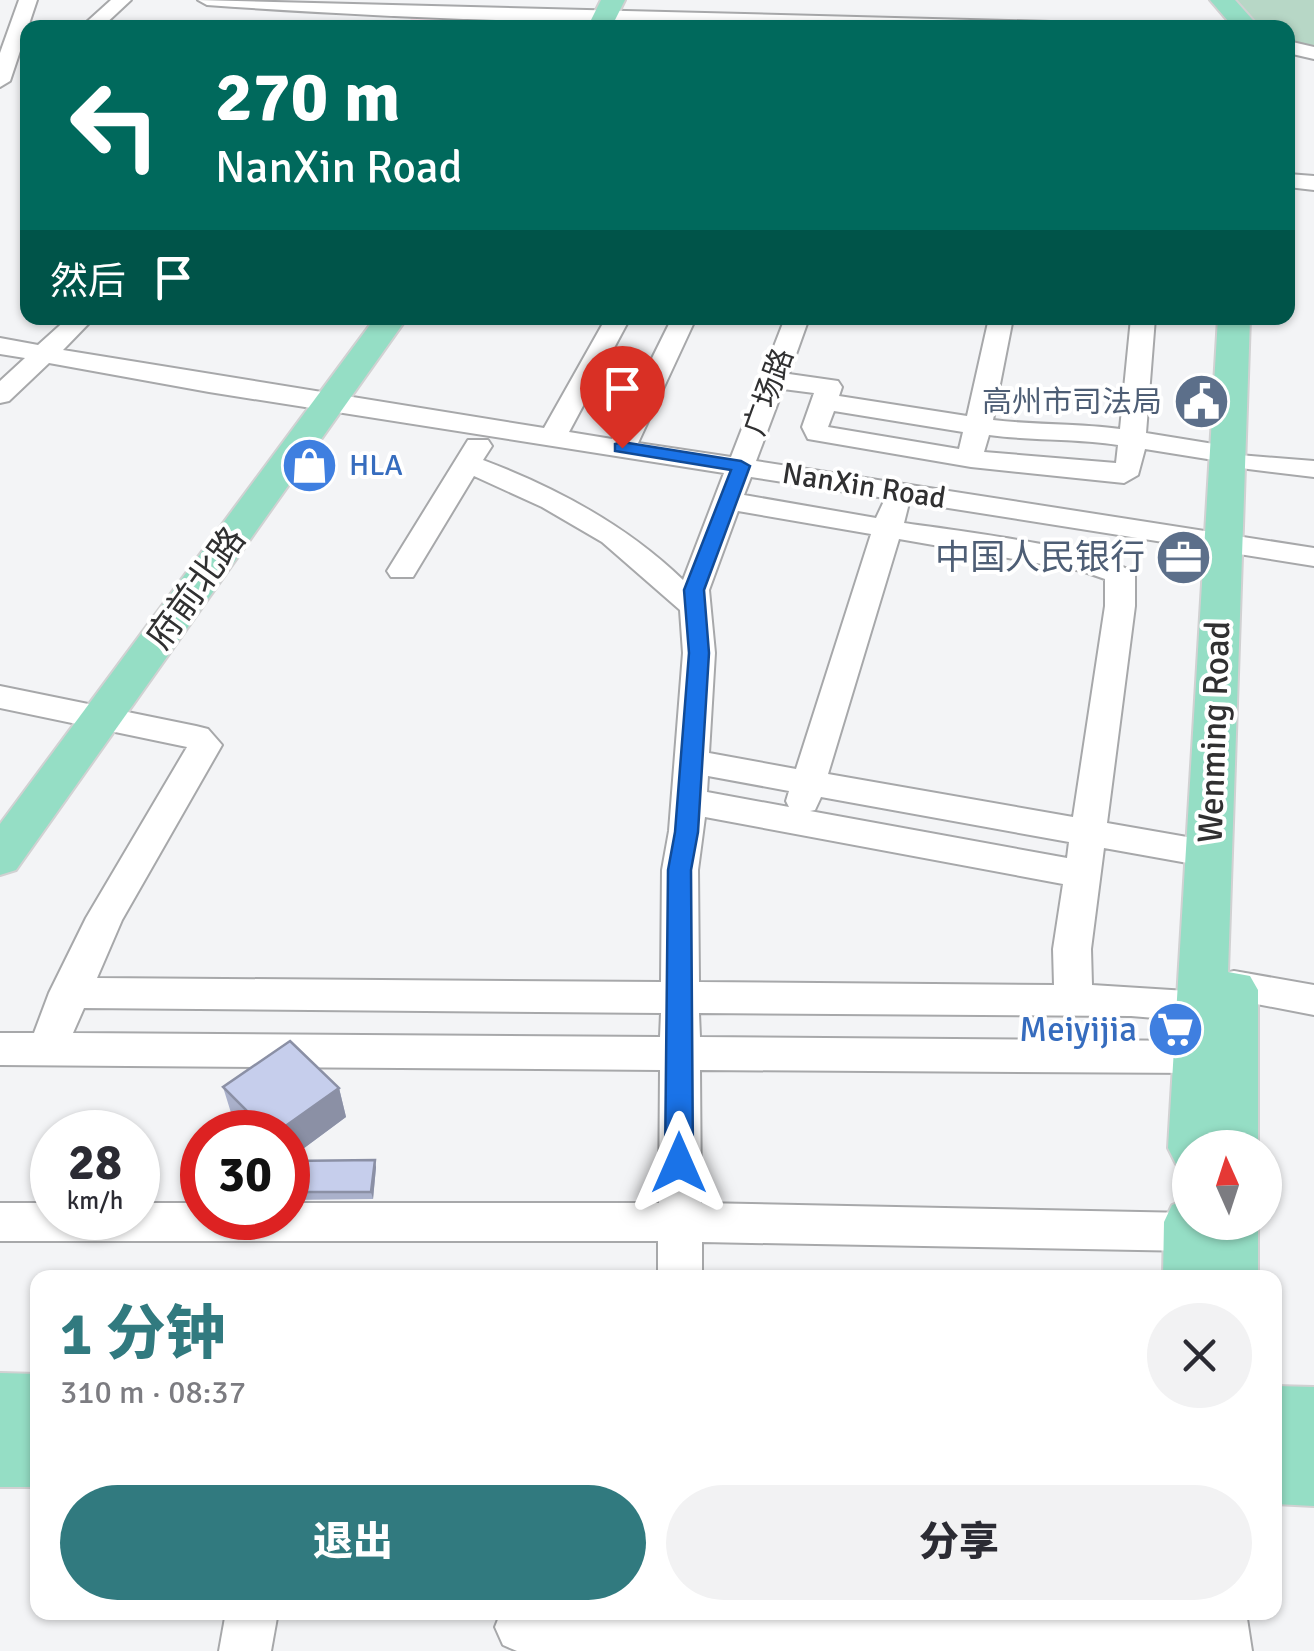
<!DOCTYPE html>
<html lang="zh">
<head>
<meta charset="utf-8">
<style>
	:root { --surface:#fff; --page:#f2f2f3; --text:#2b2b33; --muted:#7c7c81; --accent:#317a7f }
	body { margin:0; font-family:Signika,"Noto Sans SC",sans-serif; background:var(--page); color:var(--text); height:100vh; display:flex; flex-direction:column; font-size:38px; white-space:nowrap }
	* { box-sizing:border-box; margin:0 }
	p { font-size:32px; color:var(--muted) }
	.icon { flex:none; width:55px; height:55px; fill:none; stroke:currentColor; stroke-width:2; stroke-linecap:round; stroke-linejoin:round }
	.map { position:relative; flex:1; overflow:hidden }
	.panel { position:absolute; left:30px; top:1270px; width:1252px; height:350px; display:flex; flex-direction:column; background:var(--surface); border-radius:20px; box-shadow:0 2px 8px #0004 }
	.panel>* { flex:none }
	.banner { position:absolute; left:20px; top:20px; width:1275px; height:305px; border-radius:20px; box-shadow:0 2px 8px #0004; background:#00695c; color:#fff; overflow:hidden }
	.needle { width:65px; rotate:357deg }
	.controls { position:absolute; left:1172px; top:1130px; display:grid; gap:20px }
	.controls a { display:grid; place-items:center; width:110px; height:110px; border-radius:50%; background:var(--surface); box-shadow:0 2px 8px #0004; font-size:50px }
	.speed { position:absolute; left:30px; top:1110px; display:flex; gap:20px; font-size:50px; font-weight:700; text-align:center }
	.speed>* { display:grid; place-content:center; width:130px; height:130px; border-radius:50%; background:var(--surface); box-shadow:0 2px 8px #0004; line-height:1 }
	.speed small { font-size:25px; font-weight:400 }
	.speed .limit { border:15px solid #d22; background:#fff; color:#111 }
	.pin { position:absolute; display:grid; place-items:center; width:85px; height:85px; color:#fff; margin:-102px -42px; border-radius:50% 50% 50% 0; rotate:-45deg; box-shadow:0 0 10px #0007 }
	.pin .icon { rotate:45deg }
	.me { position:absolute; width:110px; margin:-55px; rotate:0deg; stroke-linejoin:round; filter:drop-shadow(0 0 8px #0008) }
	.turn { display:flex; align-items:center; gap:35px; height:210px; padding:0 30px; font-size:45px }
	.turn .icon { width:130px; height:130px; stroke-width:2.5 }
	.turn b { display:block; font-size:70px; line-height:85px }
	.then { display:flex; align-items:center; height:95px; padding:0 30px; background:#0003; gap:20px; font-size:38px }
	.round { display:grid; place-items:center; flex:none; width:105px; height:105px; border-radius:52px; background:var(--page) }
	.headline { display:flex; align-items:center; justify-content:space-between; height:170px; padding:0 30px }
	h1 { font-size:60px; font-weight:800; line-height:75px; color:var(--accent) }
	.cta { display:flex; gap:20px; margin-top:auto; padding:20px 30px }
	.cta a { flex:1; height:115px; border-radius:60px; background:var(--accent); color:#fff; font-size:40px; font-weight:800; line-height:115px; text-align:center }
	.cta a+a { background:var(--page); color:var(--text) }
	.map>svg:first-child { display:block }
	.commercial { fill:#fbe2eb }
	.green { fill:#b7d7c6 }
	.lines { fill:none; stroke-linecap:round; stroke-linejoin:round }
	.minor-casing { stroke:#a7a8aa; stroke-width:4 }
	.major-casing { stroke:#d1d1d2; stroke-width:4 }
	.minor { fill:#fff; fill-rule:evenodd }
	.major { fill:#95dec5; fill-rule:evenodd }
	.wall { fill:#aab1cb }
	.shaded-wall { fill:#8b90a5 }
	.building { fill:#c6ceec; stroke:#8b90a5; stroke-width:2.5 }
	.route { fill:#1a73e8; stroke:#114b97; stroke-width:2.5 }
	.labels { text-anchor:middle; dominant-baseline:central; stroke-width:8; stroke-linejoin:round; paint-order:stroke }
	.far-street-label { font-size:30px; fill:#303031; stroke:#fff }
	.far-service-label { font-size:30px; fill:#4e5e75; stroke:#fff; text-anchor:end }
	.far-shop-label { font-size:30px; fill:#366cbe; stroke:#fff; text-anchor:start }
	.service-label { font-size:35px; fill:#4e5e75; stroke:#fff; text-anchor:end }
	.street-label { font-size:35px; fill:#303031; stroke:#fff }
	.shop-label { font-size:35px; fill:#366cbe; stroke:#fff; text-anchor:end }
</style>
</head>
<body>
<div class="map">
<svg width="1314" height="1651" viewBox="0 0 1314 1651">
	<rect width="100%" height="100%" fill="#f3f4f6"/>
	<polygon class="commercial" points="413,15 557,19 555,27 406,28"/>
	<path class="green" d="M 1230,0 L 1314,0 L 1314,48 L 1288,42 L 1288,28 C 1261,27 1248,19 1230,0 Z"/>
	<g class="lines">
		<defs>
			<g id="minor">
				<polygon points="19,0 37,0 10,81 0,87 0,53"/>
				<polygon points="111,0 131,0 101,28 80,28"/>
				<path d="M 198,0 L 1051,22 L 1060,28 C 776,28 490,25 207,5 Z"/>
				<polygon points="1288,41 1314,47 1314,59 1288,53"/>
				<polygon points="1288,174 1314,176 1314,190 1288,187"/>
				<path d="M 68,318 L 94,318 L 63,350 L 544,428 L 606,318 L 630,318 L 569,432 L 612,439 L 672,318 L 696,318 L 638,443 L 731,457 L 785,318 L 809,318 L 789,374 L 838,381 L 842,387 L 839,396 L 967,416 L 989,318 L 1013,318 L 993,420 C 1035,425 1077,423 1120,429 L 1131,318 L 1155,318 L 1146,433 L 1226,446 L 1236,448 L 1239,455 L 1314,461 L 1314,477 L 1248,469 L 1238,467 L 1235,460 L 1226,462 L 1145,449 L 1138,475 L 1124,483 L 971,467 L 808,439 L 802,427 L 814,393 L 783,389 L 756,461 L 1314,548 L 1314,566 L 904,501 L 908,507 L 904,523 C 944,529 1117,549 1135,576 L 1135,606 L 1107,823 L 1210,841 L 1223,845 L 1228,854 L 1223,863 L 1210,867 L 1104,848 L 1091,949 L 1092,985 L 1203,992 L 1217,996 L 1222,1007 L 1217,1018 L 1203,1022 L 1131,1016 L 699,1013 L 700,1037 L 1200,1041 L 1214,1046 L 1220,1057 L 1214,1068 L 1200,1073 L 700,1070 L 701,1203 L 1190,1213 L 1190,1222 L 1209,1222 L 1214,1232 L 1207,1246 L 1192,1251 L 702,1242 L 702,1278 L 658,1278 L 658,1241 L 0,1241 L 0,1203 L 52,1203 L 52,1218 L 138,1218 L 138,1203 L 202,1203 L 202,1218 L 288,1218 L 288,1203 L 659,1203 L 660,1070 L 0,1065 L 0,1033 L 34,1033 L 49,993 L 86,918 L 187,747 L 0,708 L 0,686 L 196,726 L 208,729 L 222,745 L 122,920 L 97,978 L 661,982 L 662,870 L 669,831 L 683,653 L 680,610 L 602,542 L 542,507 L 474,476 L 413,577 L 391,577 L 387,571 L 468,440 L 488,440 L 492,446 L 483,460 C 557,488 626,525 683,580 L 724,473 L 209,392 L 49,363 L 9,401 L 0,403 L 0,381 L 25,358 L 0,354 L 0,338 L 38,345 ZM 834,411 L 963,432 L 959,449 L 828,427 ZM 989,435 C 1033,441 1075,438 1118,445 L 1116,463 L 984,452 ZM 751,477 L 891,499 L 884,501 L 876,518 L 744,495 ZM 738,511 L 871,534 L 796,769 L 709,753 L 715,653 L 709,590 ZM 899,539 L 1082,571 L 1105,579 L 1105,606 L 1073,817 L 828,774 ZM 708,776 L 789,791 L 786,801 L 789,807 L 707,792 ZM 821,797 L 1069,842 L 1067,858 L 810,811 L 815,810 ZM 705,817 L 1063,884 L 1053,949 L 1054,985 L 699,982 L 698,870 ZM 84,1008 L 661,1013 L 660,1037 L 73,1033 Z"/>
				<polygon points="1234,971 1314,985 1314,1015 1220,997 1215,986 1220,975"/>
				<polygon points="226,1612 278,1612 271,1651 219,1651"/>
				<polygon points="501,1612 922,1612 1196,1620 1194,1612 1246,1612 1252,1651 517,1651 503,1645 495,1627"/>
			</g>
			<g id="major">
				<polygon points="601,0 625,0 611,28 587,28"/>
				<polygon points="1210,0 1235,0 1260,28 1234,28"/>
				<polygon points="375,318 407,318 16,870 0,875 0,824"/>
				<polygon points="1218,318 1250,318 1228,972 1250,976 1258,990 1258,1148 1190,1148 1190,1169 1176,1164 1168,1148"/>
				<polygon points="1190,1198 1190,1222 1258,1222 1258,1278 1163,1278 1164,1222 1172,1205"/>
				<polygon points="0,1373 38,1374 38,1487 0,1487"/>
				<polygon points="1275,1386 1314,1387 1314,1506 1275,1504"/>
			</g>
		</defs>
		<use href="#minor" class="minor-casing"/>
		<use href="#major" class="major-casing"/>
		<use href="#minor" class="minor"/>
		<use href="#major" class="major"/>
	</g>
	<g class="wall">
		<polygon points="223,1087 339,1088 346,1117 288,1160 288,1132 248,1132 232,1116"/>
		<polygon points="288,1161 376,1167 373,1199 288,1200"/>
	</g>
	<g class="shaded-wall">
		<polygon points="339,1088 346,1117 288,1160 288,1132 277,1132"/>
		<polygon points="375,1160 376,1167 373,1199 371,1192"/>
	</g>
	<g class="building">
		<polygon points="290,1041 339,1088 277,1132 268,1132 223,1087"/>
		<polygon points="375,1160 371,1192 288,1192 288,1161"/>
		<polygon points="202,1178 202,1199 199,1192"/>
	</g>
	<polygon class="route" points="622,442 741,461 750,466 704,590 709,653 698,832 691,870 693,1163 689,1171 679,1175 669,1171 665,1163 668,870 675,832 689,653 684,590 731,470 615,451 615,444"/>
	<defs>
		<symbol id="civic-disc" viewBox="-11 -11 22 22"><circle r="9.5" fill="#5c6f8a" stroke="#fff"/><path d="M-.6-6.5H3V-4.5H.6V-3L4-1V1h2V6H-6V1h2V-1L-.6-3ZM-1.2 2.5V6h2.4V2.5Z" fill="#fff"/></symbol>
		<symbol id="shop-disc" viewBox="-11 -11 22 22"><circle r="9.5" fill="#3f7fe0" stroke="#fff"/><path d="M-5-2.5h2.3a2.7 3.5 0 0 1 5.4 0H5L5.5 6h-11ZM-1.5-2.5h3a1.5 2.3 0 0 0-3 0Z" fill="#fff"/></symbol>
		<symbol id="office-disc" viewBox="-11 -11 22 22"><circle r="9.5" fill="#5c6f8a" stroke="#fff"/><path d="M-6-3h4V-5.5h4V-3h4V5H-6ZM-1-4.5V-3h2v-1.5ZM-6 0V1H6V0Z" fill="#fff"/></symbol>
		<symbol id="supermarket-disc" viewBox="-11 -11 22 22"><circle r="9.5" fill="#3f7fe0" stroke="#fff"/><path d="M-6-5.5h2.5l.6 2H6L4.5 2H-2.5L-4.4-4H-6ZM-1.5 3.2a1.3 1.3 0 1 0 .1 0ZM3 3.2a1.3 1.3 0 1 0 .1 0Z" fill="#fff"/></symbol>
	</defs>
	<g fill-rule="evenodd">
		<use href="#civic-disc" x="1170" y="370" width="63" height="63"/>
		<use href="#shop-disc" x="278" y="434" width="63" height="63"/>
		<use href="#office-disc" x="1152" y="526" width="63" height="63"/>
		<use href="#supermarket-disc" x="1144" y="998" width="63" height="63"/>
	</g>
	<g class="labels">
		<g class="far-street-label">
			<text transform="translate(769 392) rotate(-70)">广场路</text>
			<text transform="translate(864 486) rotate(9)">NanXin Road</text>
		</g>
		<g class="far-service-label">
			<text x="1162" y="402">高州市司法局</text>
		</g>
		<g class="far-shop-label">
			<text x="349" y="465">HLA</text>
		</g>
		<g class="service-label">
			<text x="1145" y="557">中国人民银行</text>
		</g>
		<g class="street-label">
			<text transform="translate(196 588) rotate(-54)">府前北路</text>
			<text transform="translate(1214 732) rotate(-88)">Wenming Road</text>
		</g>
		<g class="shop-label">
			<text x="1137" y="1029">Meiyijia</text>
		</g>
	</g>
</svg>
<div class="controls">
<a><svg class="needle" viewBox="-14 -14 28 28"><path d="M0-13l5 13h-10z" fill="#e53935"/><path d="M0 13l5-13h-10z" fill="#7c7c81"/></svg></a>
</div>
<div class="speed"><div>28<small>km/h</small></div><div class="limit">30</div></div>
<div class="pin" style="left:622px;top:448px;background:#d93025"><svg class="icon" aria-label="arrive" viewBox="0 0 24 24"><path d="M6 21V4h12l-3 4 3 4H6"/></svg></div>
<svg class="me" style="left:679px;top:1163px" viewBox="-20 -20 40 40"><path d="M0-17L14 15 0 8-14 15z" fill="#1a73e8" stroke="#fff" stroke-width="4"/></svg>
<div class="banner">
<div class="turn"><svg class="icon" aria-label="left" viewBox="0 0 24 24"><path d="M17 20v-9H6M10 6l-5 5 5 5"/></svg><div><b>270 m</b>NanXin Road</div></div>
<div class="then">然后<svg class="icon" aria-label="arrive" viewBox="0 0 24 24"><path d="M6 21V4h12l-3 4 3 4H6"/></svg></div>
</div>
<section class="panel">
<div class="headline"><div><h1>1 分钟</h1><p>310 m · 08:37</p></div><a class="round"><svg class="icon" aria-label="close" viewBox="0 0 24 24"><path d="M6 6l12 12M18 6L6 18"/></svg></a></div>
<div class="cta"><a>退出</a><a>分享</a></div>
</section>
</div>
</body>
</html>
